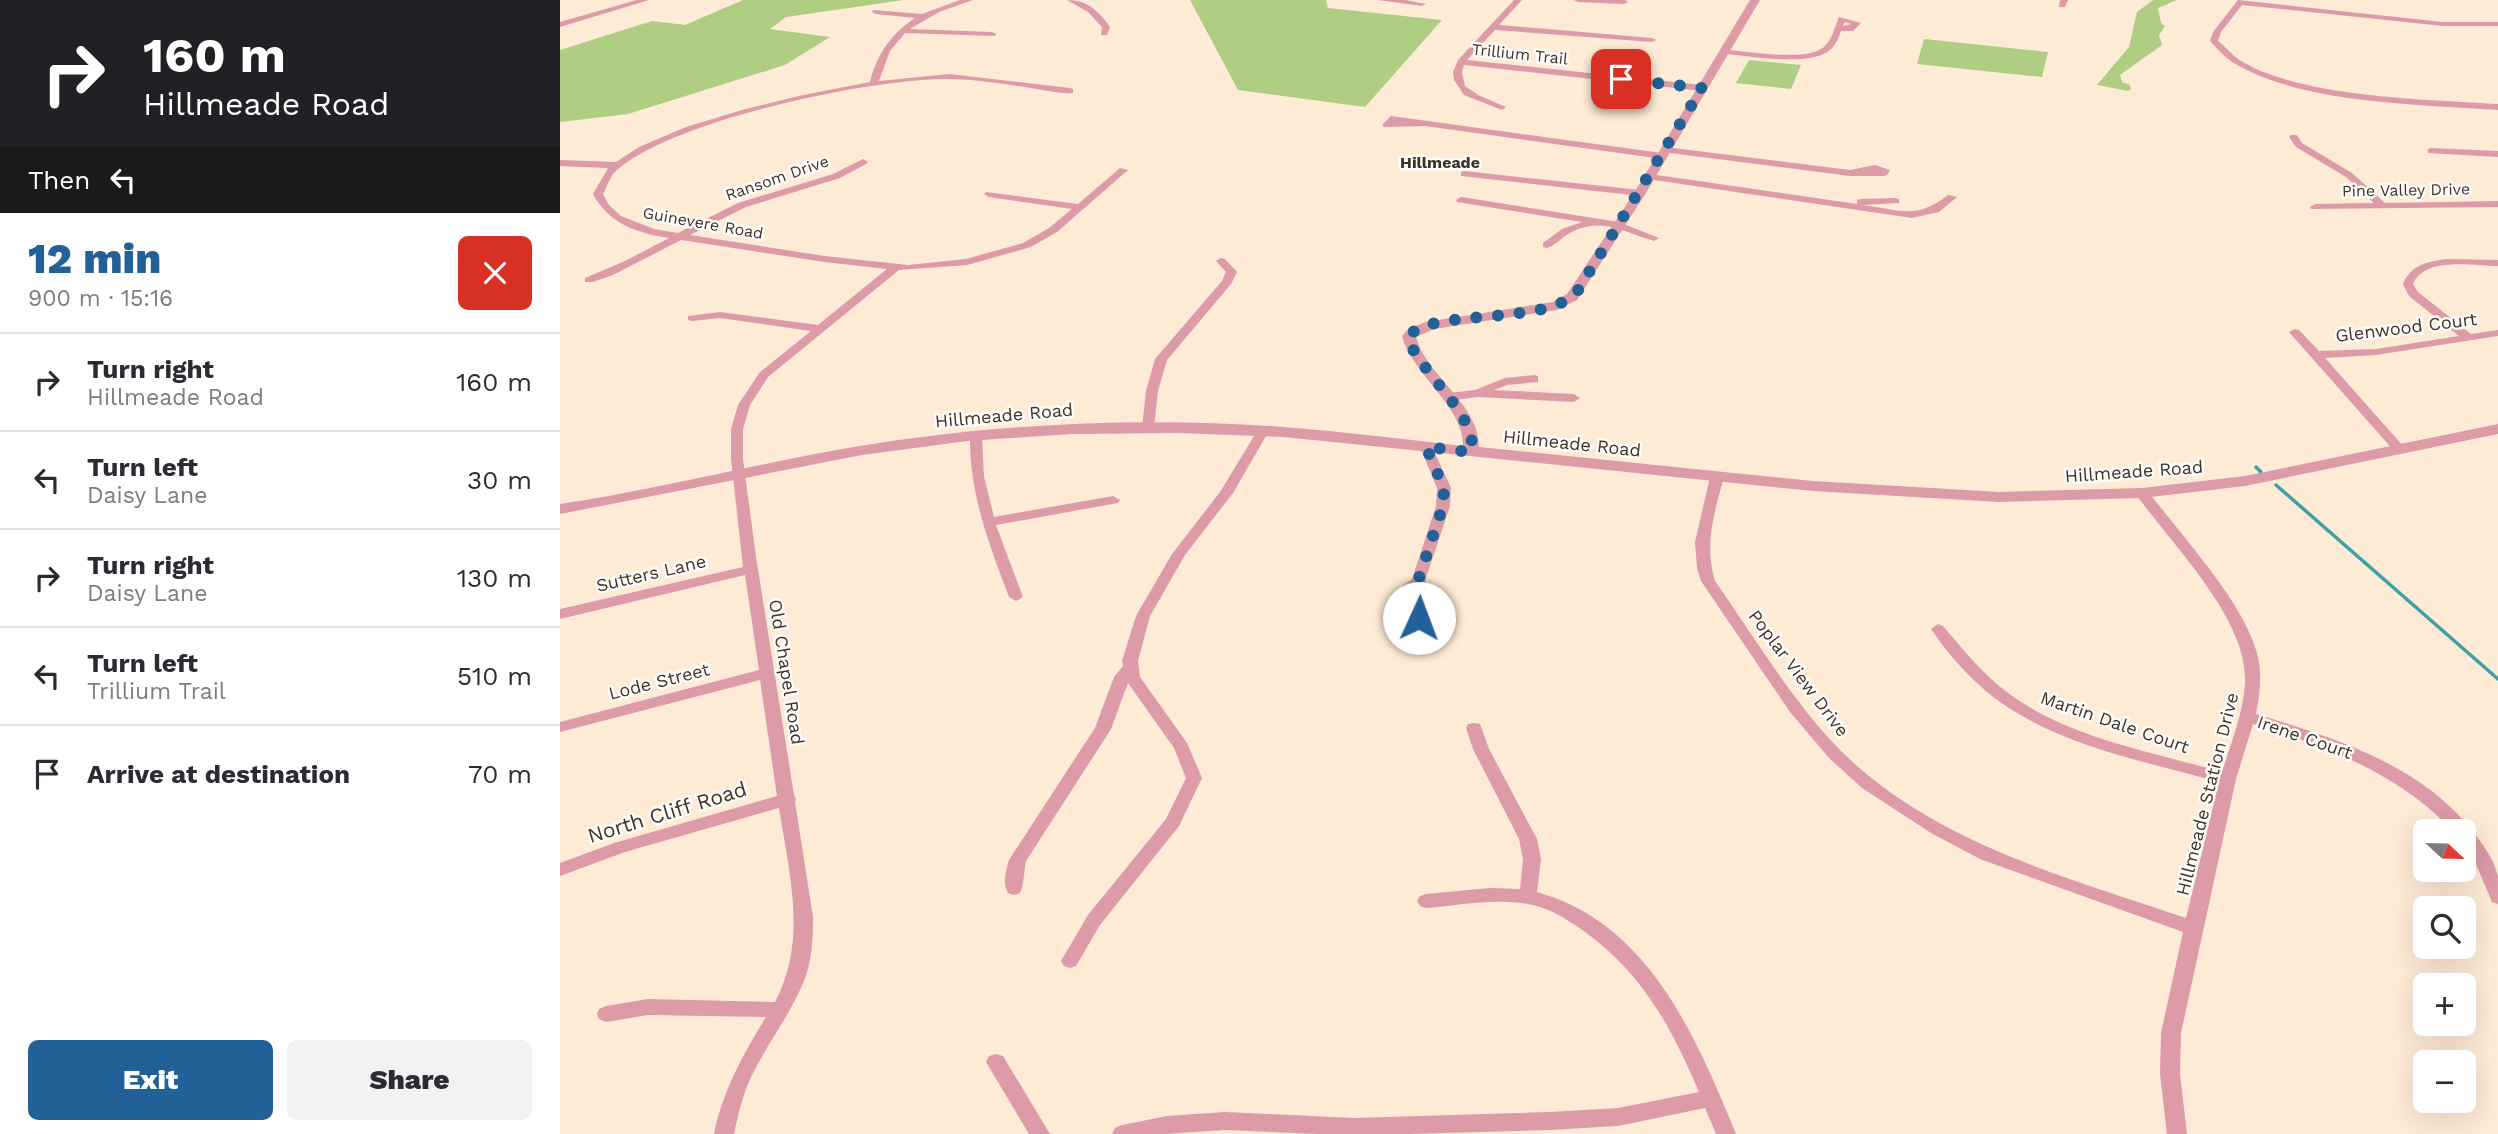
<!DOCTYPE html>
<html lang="en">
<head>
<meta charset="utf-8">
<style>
	:root { --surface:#fff; --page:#f2f2f3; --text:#2b2b33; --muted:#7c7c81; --line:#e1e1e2; --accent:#226197 }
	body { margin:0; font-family:"Work Sans",sans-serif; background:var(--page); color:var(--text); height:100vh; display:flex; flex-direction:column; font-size:26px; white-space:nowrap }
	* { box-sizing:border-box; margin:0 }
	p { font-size:23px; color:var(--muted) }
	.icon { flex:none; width:38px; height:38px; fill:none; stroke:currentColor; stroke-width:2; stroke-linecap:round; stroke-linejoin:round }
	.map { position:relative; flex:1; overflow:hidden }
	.sheet { display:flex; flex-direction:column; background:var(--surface); width:560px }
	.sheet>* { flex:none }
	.hud { background:#202124; color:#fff; overflow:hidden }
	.needle { width:46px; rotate:112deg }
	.buttons { position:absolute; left:1853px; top:819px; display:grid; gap:14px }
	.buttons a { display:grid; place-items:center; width:63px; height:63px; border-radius:10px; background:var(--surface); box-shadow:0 7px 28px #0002; font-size:35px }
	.pin { position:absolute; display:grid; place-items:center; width:60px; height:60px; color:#fff; margin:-30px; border-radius:14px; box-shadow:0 4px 10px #0006 }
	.me { position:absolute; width:77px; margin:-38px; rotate:2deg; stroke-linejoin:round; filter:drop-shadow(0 0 5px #0008) }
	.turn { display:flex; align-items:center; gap:24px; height:147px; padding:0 28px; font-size:32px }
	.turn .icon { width:91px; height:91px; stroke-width:2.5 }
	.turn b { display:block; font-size:49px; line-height:60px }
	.then { display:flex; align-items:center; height:66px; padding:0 28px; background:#0003; gap:14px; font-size:26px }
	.round { display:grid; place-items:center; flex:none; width:74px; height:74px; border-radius:10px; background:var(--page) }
	.head { display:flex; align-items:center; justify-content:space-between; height:119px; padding:0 28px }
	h1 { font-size:42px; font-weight:800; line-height:52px; color:var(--accent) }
	.button { display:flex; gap:14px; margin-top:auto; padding:14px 28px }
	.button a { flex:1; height:80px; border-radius:10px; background:var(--accent); color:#fff; font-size:28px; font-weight:800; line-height:80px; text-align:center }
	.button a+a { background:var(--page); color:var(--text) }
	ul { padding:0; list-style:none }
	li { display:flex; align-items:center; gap:21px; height:98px; padding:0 28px; border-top:2px solid var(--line) }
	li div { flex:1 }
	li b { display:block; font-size:26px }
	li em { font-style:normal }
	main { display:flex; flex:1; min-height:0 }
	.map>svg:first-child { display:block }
	.green { fill:#afce84 }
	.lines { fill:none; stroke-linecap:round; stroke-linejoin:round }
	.stream { stroke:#3ea1a6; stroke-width:3.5 }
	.minor { fill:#dc9ba6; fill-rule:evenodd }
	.tertiary { fill:#dc9ba6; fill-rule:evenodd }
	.route { stroke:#226197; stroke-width:12; stroke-dasharray:0 21.6 }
	.labels { text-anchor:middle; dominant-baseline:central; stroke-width:5; stroke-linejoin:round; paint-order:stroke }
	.far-street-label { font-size:16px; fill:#3b342b; stroke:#fffbf7 }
	.far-neighbourhood-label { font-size:16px; font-weight:bold; fill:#3b342b; stroke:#fffbf7 }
	.street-label { font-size:18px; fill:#3b342b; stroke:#fffbf7 }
	.near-street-label { font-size:21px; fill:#3b342b; stroke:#fffbf7 }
</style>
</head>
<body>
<main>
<section class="sheet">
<div class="hud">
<div class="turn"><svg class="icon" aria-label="right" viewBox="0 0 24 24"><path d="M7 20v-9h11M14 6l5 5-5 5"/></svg><div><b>160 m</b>Hillmeade Road</div></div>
<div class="then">Then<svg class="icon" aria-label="left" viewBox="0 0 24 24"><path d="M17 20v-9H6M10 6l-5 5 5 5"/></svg></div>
</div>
<div class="head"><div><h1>12 min</h1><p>900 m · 15:16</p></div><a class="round" style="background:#d93025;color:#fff"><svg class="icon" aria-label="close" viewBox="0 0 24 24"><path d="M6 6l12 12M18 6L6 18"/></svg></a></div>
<ul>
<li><svg class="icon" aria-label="right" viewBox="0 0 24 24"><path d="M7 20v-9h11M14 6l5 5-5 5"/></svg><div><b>Turn right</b><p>Hillmeade Road</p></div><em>160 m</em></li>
<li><svg class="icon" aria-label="left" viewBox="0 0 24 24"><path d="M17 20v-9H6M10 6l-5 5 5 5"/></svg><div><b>Turn left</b><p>Daisy Lane</p></div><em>30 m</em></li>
<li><svg class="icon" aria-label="right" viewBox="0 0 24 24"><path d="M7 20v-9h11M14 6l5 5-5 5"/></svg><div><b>Turn right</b><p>Daisy Lane</p></div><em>130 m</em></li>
<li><svg class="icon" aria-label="left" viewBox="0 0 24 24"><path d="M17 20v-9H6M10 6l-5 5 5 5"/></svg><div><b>Turn left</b><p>Trillium Trail</p></div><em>510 m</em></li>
<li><svg class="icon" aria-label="arrive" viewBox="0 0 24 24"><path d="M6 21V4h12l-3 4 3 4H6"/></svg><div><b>Arrive at destination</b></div><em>70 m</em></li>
</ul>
<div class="button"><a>Exit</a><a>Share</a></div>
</section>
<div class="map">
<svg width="1938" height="1134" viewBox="0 0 1938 1134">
	<rect width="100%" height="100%" fill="#feebd6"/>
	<g class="green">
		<polygon points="183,0 344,0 226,17 210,29 270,37 225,65 68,114 0,122 0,50 92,21 125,25"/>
		<polygon points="630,0 766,0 768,8 882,20 805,107 678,90"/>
		<polygon points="1593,0 1617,0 1598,8 1601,23 1605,26 1599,35 1602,45 1560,75 1562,82 1570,85 1571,89 1568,91 1537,85 1569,47 1577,12"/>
		<polygon points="1364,39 1488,52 1482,77 1357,64"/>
		<polygon points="1189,60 1241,65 1231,89 1176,83"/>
	</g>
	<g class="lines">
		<g class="stream">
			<polyline points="1696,467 1701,472"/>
			<polyline points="1716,485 1938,679"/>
		</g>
		<g class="minor">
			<polygon points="77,0 89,0 0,27 0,22"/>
			<path d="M 400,0 L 413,0 L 379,12 L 350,29 L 432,32 L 436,34 L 435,36 L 345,33 L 330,51 L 319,81 L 389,74 L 510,88 L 513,89 L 513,93 C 500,94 484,90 471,88 C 443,84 415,79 386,79 C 310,79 112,120 56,171 C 50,176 47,187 43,194 L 49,205 L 61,216 L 94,229 L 118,233 L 178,203 L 273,174 L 303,159 L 308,162 L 306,164 L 280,178 L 186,207 L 130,235 L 264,256 L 348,265 L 406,259 L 463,243 L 489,228 L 512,209 L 429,197 L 424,194 L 426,192 L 518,204 L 560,168 L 568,170 L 497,232 L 471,247 L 407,265 L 339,270 L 208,377 L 190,405 L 183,429 L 183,459 L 196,557 L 234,795 L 236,799 L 235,802 L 253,917 C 253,939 252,961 244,981 C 230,1015 207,1044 191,1077 C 183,1095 178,1114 174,1134 L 154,1134 C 163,1090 183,1055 206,1017 L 88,1015 L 46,1022 L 39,1019 L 37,1014 L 39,1009 L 46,1006 L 88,999 L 215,1002 C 248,940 229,873 219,808 L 65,852 L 0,876 L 0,863 L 54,843 L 217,796 L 200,680 L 0,732 L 0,722 L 199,670 L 185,575 L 0,619 L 0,609 L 183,567 L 171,459 L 171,429 L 178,405 L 200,372 L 251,331 L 160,318 L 132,321 L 128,320 L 128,316 L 160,312 L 258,325 L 327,269 L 264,262 L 121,240 L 53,275 L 33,282 L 25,282 L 25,278 L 65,261 L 109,238 C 77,233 49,224 33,194 L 48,168 L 0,166 L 0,160 L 56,162 L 79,147 L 126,127 L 182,110 L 243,95 L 310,82 C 317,54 331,34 355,18 L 316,14 L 312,12 L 313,10 L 362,14 Z"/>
			<path d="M 507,0 C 527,0 539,11 550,27 L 547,35 L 541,35 L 542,27 L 528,12 Z"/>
			<polygon points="818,0 845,0 866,4 862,6"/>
			<polygon points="954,0 962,0 939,25 1092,38 1096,40 1092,42 935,30 907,60 1142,85 1146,88 1142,91 904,65 902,72 905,86 918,95 946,107 942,110 904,95 894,80 893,72 898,60"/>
			<polygon points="1014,0 1065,0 1068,2 1064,4 1018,2"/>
			<polygon points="1500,0 1508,0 1505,7 1499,7"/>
			<path d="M 1678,0 L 1883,22 L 1938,22 L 1938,26 L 1883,26 L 1682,5 L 1661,32 L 1658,41 C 1665,46 1671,54 1678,59 C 1738,98 1866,99 1938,104 L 1938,110 C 1859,104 1742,104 1674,63 C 1665,58 1657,48 1650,41 L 1653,32 Z"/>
			<path d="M 1279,17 L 1301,23 L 1293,31 L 1281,31 C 1279,37 1276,45 1270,50 C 1251,67 1190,56 1165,54 L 1161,52 L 1165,50 C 1187,51 1247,62 1264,47 C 1272,40 1275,26 1279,17 ZM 1285,22 L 1291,24 L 1283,26 Z"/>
			<polygon points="831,116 1102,153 1107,156 1102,159 865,126 824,127 822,125"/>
			<polygon points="1731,135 1737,135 1742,143 1792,173 1825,203 1938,201 1938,207 1751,209 1750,207 1755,204 1814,203 1786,177 1736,147 1729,137"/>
			<polygon points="1105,147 1290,170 1315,165 1330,170 1327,175 1324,176 1290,176 1102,152 1100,150"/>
			<polygon points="1871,148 1938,151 1938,157 1868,153 1868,149"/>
			<polygon points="904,171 1080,190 1085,193 1080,196 901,176 901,172"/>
			<path d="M 1090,174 L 1297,204 L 1297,200 L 1301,199 L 1335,198 L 1339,199 L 1339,203 L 1303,205 C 1341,210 1356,220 1388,195 L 1397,197 L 1379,212 L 1352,218 L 1087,179 L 1085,177 Z"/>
			<path d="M 901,197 L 1059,222 L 1099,238 L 1094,241 C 1063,232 1042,216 1010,233 C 1002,237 996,245 987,248 L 983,247 L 983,243 L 1002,229 L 1022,222 L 897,202 L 896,200 Z"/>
			<polygon points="661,258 665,259 677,272 671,284 607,360 598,391 594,427 588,431 584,430 582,427 586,391 595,359 662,281 666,272 656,261"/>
			<path d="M 1886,259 L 1938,260 L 1938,266 C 1913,266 1865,256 1853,284 L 1858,292 L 1911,334 L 1938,330 L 1938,336 L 1816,355 L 1765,358 L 1844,447 L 1846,450 L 1840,454 L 1836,453 L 1729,332 L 1735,329 L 1739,330 L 1759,351 L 1816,349 L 1899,336 L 1849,296 L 1843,284 C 1851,265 1866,262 1886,259 Z"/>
			<polygon points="974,375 978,376 978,382 947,385 934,390 1014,394 1020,398 1014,402 917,397 889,401 883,397 889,393 915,390 945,378"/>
			<path d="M 703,427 L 709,431 L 673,493 L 625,555 L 590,616 L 578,661 L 580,677 L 627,743 L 642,778 L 619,826 L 540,925 L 516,966 L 510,968 L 504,966 L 501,961 L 528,915 L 606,819 L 626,778 L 614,748 L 568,683 L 551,729 L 466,861 C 464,870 464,886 460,893 L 454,895 L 448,893 C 442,882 446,871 449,860 L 535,728 L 554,677 L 563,666 L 562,661 L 576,616 L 612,554 L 660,492 L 699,428 Z"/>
			<path d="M 416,431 L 422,435 L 424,477 L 434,517 L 553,496 L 560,500 L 558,503 L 436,525 L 463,597 L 456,601 L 449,597 C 429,544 409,493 410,435 Z"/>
			<path d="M 866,443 L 872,447 L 891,488 L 890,506 L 865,581 L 869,588 L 870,613 L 858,624 L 831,622 L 825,610 L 842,586 L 852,579 L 876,506 L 877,488 L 860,447 ZM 855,590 L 856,612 L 850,616 L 842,615 L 839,610 Z"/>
			<path d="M 1157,473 L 1164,477 C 1154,513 1144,545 1155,581 C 1195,638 1232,701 1281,751 C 1374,843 1506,877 1626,918 L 1659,782 C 1588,762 1509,748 1446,706 C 1417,687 1390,657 1371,629 L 1378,624 L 1383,626 C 1405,652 1427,679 1455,698 C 1515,739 1593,752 1662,772 C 1671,743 1683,714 1685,684 C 1689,619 1611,544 1575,493 L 1582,489 L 1587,490 C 1620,534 1681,599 1696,650 C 1703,671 1700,693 1696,714 C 1776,738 1862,765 1915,834 C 1924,846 1935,861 1938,877 C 1938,885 1938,895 1938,904 L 1932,902 L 1912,855 L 1904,844 L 1904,831 L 1893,831 C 1838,773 1768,747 1693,724 L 1676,779 L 1621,1033 L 1620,1074 L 1627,1134 L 1607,1134 L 1600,1074 L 1601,1033 L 1623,932 L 1420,859 L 1371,833 L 1302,788 L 1269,758 L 1230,712 L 1141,581 L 1137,568 L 1135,542 L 1150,477 Z"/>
			<path d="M 914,723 L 920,724 L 929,749 L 977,839 L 981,859 L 977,892 C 1089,923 1136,1037 1176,1134 L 1156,1134 L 1145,1108 L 1058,1126 L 990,1130 L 851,1134 L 756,1134 L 665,1130 L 606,1134 L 552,1134 L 555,1128 L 562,1125 L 607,1116 L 665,1112 L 794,1118 L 990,1112 L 1058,1108 L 1139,1092 C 1111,1026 1081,971 1021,929 C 1005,918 987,907 968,904 C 934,898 900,905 866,908 L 860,906 L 857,901 L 860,896 L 866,894 L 930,888 L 960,889 L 963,859 L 959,839 L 913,749 L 906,728 L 908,724 Z"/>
			<polygon points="436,1054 443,1056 490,1134 469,1134 426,1062 429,1056"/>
		</g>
		<path class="tertiary" d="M 1190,0 L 1200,0 L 1086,193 L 1017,300 L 997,310 L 874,329 L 856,337 C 867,377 919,403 919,447 L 1253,481 L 1439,492 L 1582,488 L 1685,476 L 1938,424 L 1938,434 L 1685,486 L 1582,498 L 1439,502 L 1253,491 L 724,437 L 618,433 L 512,434 L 407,441 L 302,455 L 0,514 L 0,504 C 119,486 235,453 354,438 C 476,422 602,418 724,427 C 784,432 844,439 903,446 C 904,406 852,375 842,336 L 848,329 L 866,322 L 993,302 L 1007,294 L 1074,193 Z"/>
	</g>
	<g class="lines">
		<path class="route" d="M 859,618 C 866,608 864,591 858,581 L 883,506 L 884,488 L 866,447 L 911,452 C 921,416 849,363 849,336 C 871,308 987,326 1017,292 L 1142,88 L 1061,79"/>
	</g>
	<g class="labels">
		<g class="far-street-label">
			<text transform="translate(960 54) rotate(6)">Trillium Trail</text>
			<text transform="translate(217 178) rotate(-19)">Ransom Drive</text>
			<text transform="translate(1846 190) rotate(-1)">Pine Valley Drive</text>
			<text transform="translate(143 223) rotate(10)">Guinevere Road</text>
		</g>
		<g class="far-neighbourhood-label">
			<text x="880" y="162">Hillmeade</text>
		</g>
		<g class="street-label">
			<text transform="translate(1846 327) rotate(-7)">Glenwood Court</text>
			<text transform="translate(444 415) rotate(-5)">Hillmeade Road</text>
			<text transform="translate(1012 443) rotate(6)">Hillmeade Road</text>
			<text transform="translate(1574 471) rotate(-4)">Hillmeade Road</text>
			<text transform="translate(91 573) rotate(-13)">Sutters Lane</text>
			<text transform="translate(227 672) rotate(81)">Old Chapel Road</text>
			<text transform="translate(1239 673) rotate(53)">Poplar View Drive</text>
			<text transform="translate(99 681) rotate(-14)">Lode Street</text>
			<text transform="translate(1555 722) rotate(19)">Martin Dale Court</text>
			<text transform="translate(1745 737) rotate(19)">Irene Court</text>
			<text transform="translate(1647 794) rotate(-76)">Hillmeade Station Drive</text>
		</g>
		<g class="near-street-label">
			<text transform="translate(107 812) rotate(-17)">North Cliff Road</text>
		</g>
	</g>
</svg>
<div class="buttons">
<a><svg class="needle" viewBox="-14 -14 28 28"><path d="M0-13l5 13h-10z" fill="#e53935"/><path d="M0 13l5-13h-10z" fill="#7c7c81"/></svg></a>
<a><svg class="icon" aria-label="search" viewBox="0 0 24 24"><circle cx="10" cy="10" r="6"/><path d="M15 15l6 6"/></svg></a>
<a>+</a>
<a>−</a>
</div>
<div class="pin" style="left:1061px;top:79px;background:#d93025"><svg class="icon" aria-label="arrive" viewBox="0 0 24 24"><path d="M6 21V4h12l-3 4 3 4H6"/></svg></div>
<svg class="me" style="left:859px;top:618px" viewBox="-20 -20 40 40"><circle r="19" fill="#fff"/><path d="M0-13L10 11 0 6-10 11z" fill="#226197"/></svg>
</div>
</main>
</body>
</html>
